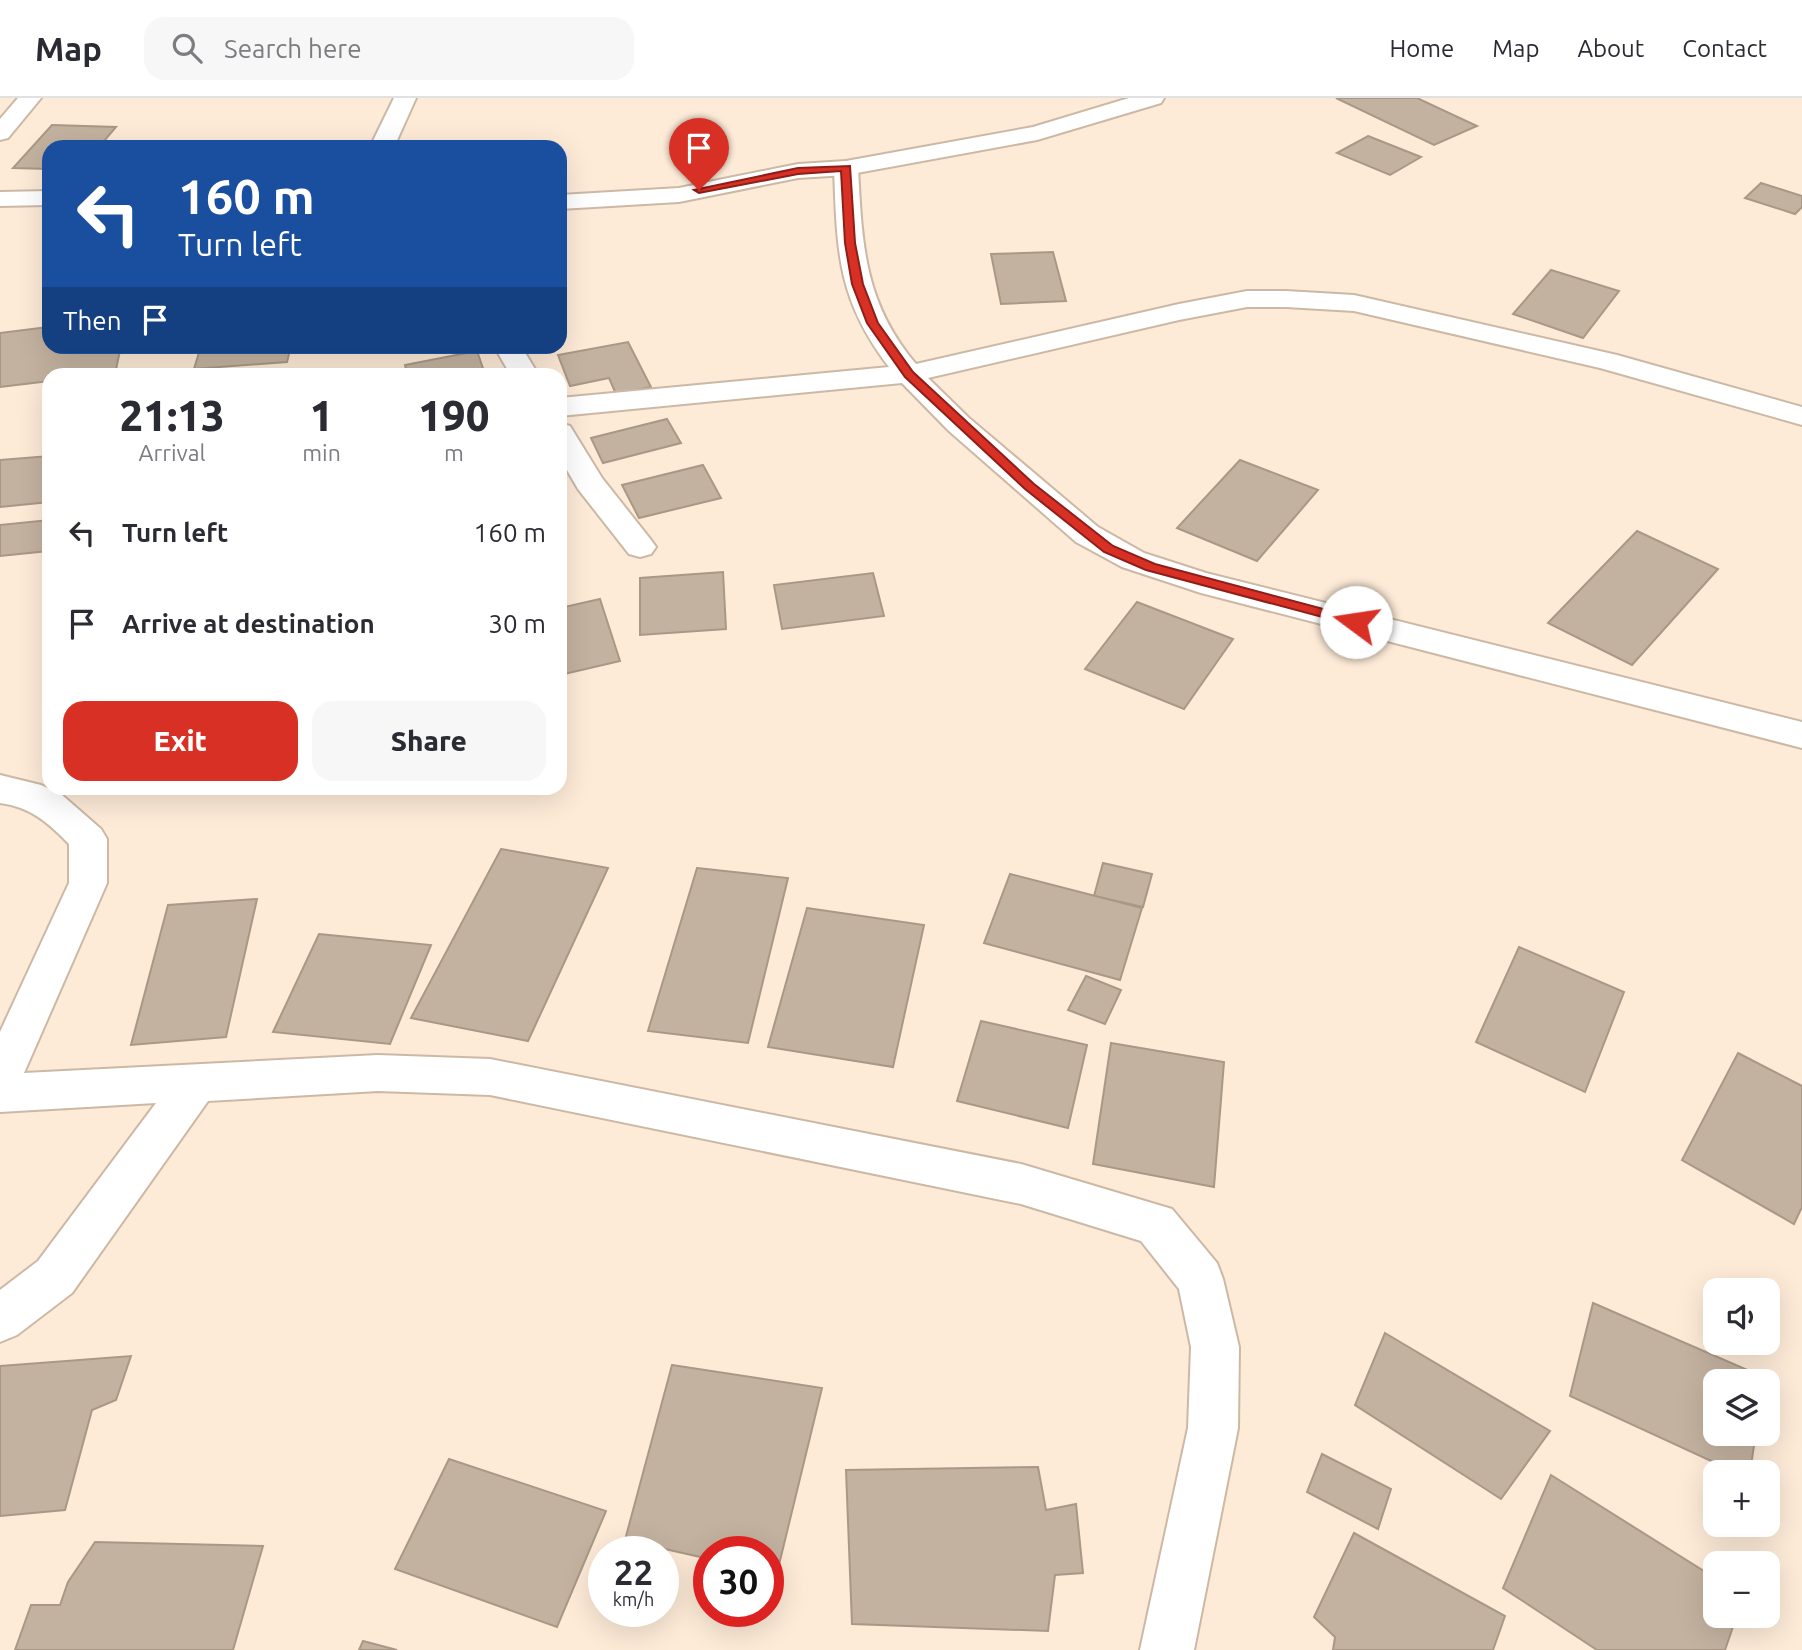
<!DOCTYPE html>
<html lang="en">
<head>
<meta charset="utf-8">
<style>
	:root { --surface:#fff; --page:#f7f7f7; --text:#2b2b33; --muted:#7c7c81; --line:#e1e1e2; --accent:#d93025 }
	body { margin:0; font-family:Ubuntu,sans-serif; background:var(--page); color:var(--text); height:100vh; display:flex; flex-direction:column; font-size:26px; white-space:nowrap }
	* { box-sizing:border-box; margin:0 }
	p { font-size:23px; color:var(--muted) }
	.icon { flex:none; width:38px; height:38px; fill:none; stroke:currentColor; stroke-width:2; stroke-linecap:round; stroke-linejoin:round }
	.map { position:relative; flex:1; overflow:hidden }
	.panel { position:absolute; left:42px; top:270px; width:525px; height:427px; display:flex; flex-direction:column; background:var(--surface); border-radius:21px; box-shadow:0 7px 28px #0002 }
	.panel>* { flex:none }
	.guide { position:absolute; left:42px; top:42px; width:525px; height:214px; border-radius:21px; box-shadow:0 7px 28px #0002; background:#1a4fa0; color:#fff; overflow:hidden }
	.buttons { position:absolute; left:1703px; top:1180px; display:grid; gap:14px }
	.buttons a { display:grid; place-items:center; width:77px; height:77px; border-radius:14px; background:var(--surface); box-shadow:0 7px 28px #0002; font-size:35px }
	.speed { position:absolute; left:588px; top:1438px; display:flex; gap:14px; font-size:35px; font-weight:700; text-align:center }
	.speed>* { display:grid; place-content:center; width:91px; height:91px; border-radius:50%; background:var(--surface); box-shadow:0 7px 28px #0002; line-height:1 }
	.speed small { font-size:18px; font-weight:400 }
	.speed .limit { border:10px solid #d22; background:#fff; color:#111 }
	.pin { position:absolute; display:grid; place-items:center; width:60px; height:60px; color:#fff; margin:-72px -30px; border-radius:50% 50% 50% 0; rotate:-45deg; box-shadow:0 0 7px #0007 }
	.pin .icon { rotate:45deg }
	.me { position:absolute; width:77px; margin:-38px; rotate:284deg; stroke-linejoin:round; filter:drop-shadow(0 0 5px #0008) }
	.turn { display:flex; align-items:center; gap:24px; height:147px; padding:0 21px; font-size:32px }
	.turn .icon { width:91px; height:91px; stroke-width:2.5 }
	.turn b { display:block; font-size:49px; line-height:60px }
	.then { display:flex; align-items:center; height:66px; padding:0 21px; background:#0003; gap:14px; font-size:26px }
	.eta { display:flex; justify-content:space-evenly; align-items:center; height:119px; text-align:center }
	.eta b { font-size:42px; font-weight:800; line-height:49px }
	.cta { display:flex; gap:14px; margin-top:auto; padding:14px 21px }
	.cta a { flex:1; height:80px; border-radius:21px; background:var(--accent); color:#fff; font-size:28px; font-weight:800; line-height:80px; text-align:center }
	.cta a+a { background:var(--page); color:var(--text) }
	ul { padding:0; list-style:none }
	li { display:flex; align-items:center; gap:21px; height:91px; padding:0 21px }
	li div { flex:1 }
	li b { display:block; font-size:26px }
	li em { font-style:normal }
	header { display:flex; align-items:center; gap:42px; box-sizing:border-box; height:98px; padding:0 35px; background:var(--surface); border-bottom:2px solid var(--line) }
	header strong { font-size:33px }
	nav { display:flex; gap:38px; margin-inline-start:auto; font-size:24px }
	.search { width:490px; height:63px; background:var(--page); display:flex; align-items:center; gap:18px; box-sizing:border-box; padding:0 24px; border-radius:21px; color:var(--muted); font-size:26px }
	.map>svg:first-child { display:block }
	.building { fill:#c4b2a0; stroke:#aa9887; stroke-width:2 }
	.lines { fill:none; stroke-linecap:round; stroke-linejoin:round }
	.street-casing { stroke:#cbb9a6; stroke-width:4 }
	.secondary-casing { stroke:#cbb9a6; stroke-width:4 }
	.street { fill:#fff; fill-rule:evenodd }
	.secondary { fill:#fff; fill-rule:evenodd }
	.route { fill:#d93025; stroke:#8d1f18; stroke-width:2 }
</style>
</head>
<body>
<header>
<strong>Map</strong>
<div class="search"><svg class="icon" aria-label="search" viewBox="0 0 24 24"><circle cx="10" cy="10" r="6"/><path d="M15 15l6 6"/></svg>Search here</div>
<nav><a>Home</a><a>Map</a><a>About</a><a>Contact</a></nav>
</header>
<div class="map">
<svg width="1802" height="1552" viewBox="0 0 1802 1552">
	<rect width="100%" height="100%" fill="#fdead7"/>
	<g class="building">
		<polygon points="1336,0 1417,0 1477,28 1434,47"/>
		<polygon points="52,27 116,29 99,49 49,49 49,71 13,70"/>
		<polygon points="1368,38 1421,59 1390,77 1337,55"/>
		<polygon points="1761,85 1802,98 1802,109 1795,116 1745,100"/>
		<polygon points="1053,154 1066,203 1001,206 991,156"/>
		<polygon points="1551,172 1619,193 1583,240 1513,216"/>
		<polygon points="49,229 49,248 121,248 115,276 49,276 49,283 0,289 0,235"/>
		<polygon points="628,244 651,289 616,296 609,280 570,288 558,257"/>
		<polygon points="201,248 291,248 287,264 194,271"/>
		<polygon points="423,248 469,248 423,254"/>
		<polygon points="477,253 485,276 407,276 405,267"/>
		<polygon points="667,321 681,345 603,365 591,340"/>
		<polygon points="49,358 49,404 0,409 0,362"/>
		<polygon points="1240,362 1318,392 1257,463 1177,430"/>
		<polygon points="703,367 721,400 639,420 622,387"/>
		<polygon points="49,422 48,453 0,458 0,427"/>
		<polygon points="1637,433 1718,471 1632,567 1548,525"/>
		<polygon points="723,474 726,531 640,537 640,480"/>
		<polygon points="873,475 884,518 782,531 774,487"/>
		<polygon points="600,501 620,563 560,577 560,510"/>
		<polygon points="1137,504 1233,541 1184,611 1085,571"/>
		<polygon points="501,751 608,770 528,943 411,920"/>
		<polygon points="1103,765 1152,776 1143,809 1094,798"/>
		<polygon points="697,770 788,780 748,945 648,933"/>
		<polygon points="1010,776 1142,810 1120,882 984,845"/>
		<polygon points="257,801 226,939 131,947 168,807"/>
		<polygon points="807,810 924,827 893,969 768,949"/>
		<polygon points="319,836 431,847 390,946 273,934"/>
		<polygon points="1519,849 1624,894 1585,994 1476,944"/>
		<polygon points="1086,878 1121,892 1105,926 1068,912"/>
		<polygon points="981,923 1087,947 1068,1030 957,1003"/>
		<polygon points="1111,945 1224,964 1214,1089 1093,1066"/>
		<polygon points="1738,955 1802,988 1802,1109 1794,1126 1682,1062"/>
		<polygon points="1593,1205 1766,1280 1765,1283 1715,1283 1715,1335 1756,1335 1750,1374 1735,1374 1570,1298"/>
		<polygon points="1385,1235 1550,1333 1501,1401 1355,1307"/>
		<polygon points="131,1258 116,1302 92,1312 65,1412 0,1418 0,1268"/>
		<polygon points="672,1267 822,1290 777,1475 768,1474 768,1454 709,1454 709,1461 625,1442"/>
		<polygon points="1322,1356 1391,1391 1378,1431 1307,1394"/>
		<polygon points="449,1361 606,1413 557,1529 395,1471"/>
		<polygon points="1038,1369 1046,1412 1076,1406 1083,1475 1055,1477 1048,1533 852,1526 846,1372"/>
		<polygon points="1551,1377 1715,1480 1715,1517 1737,1517 1725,1552 1597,1552 1503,1490"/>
		<polygon points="1354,1435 1505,1518 1493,1552 1333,1552 1335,1539 1314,1519"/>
		<polygon points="95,1444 263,1448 233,1552 15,1552 31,1507 60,1507 68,1484"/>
		<polygon points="363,1543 397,1552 359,1552"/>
	</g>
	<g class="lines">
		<defs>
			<g id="street">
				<polygon points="18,0 41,0 8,40 0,42 0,21"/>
				<polygon points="394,0 416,0 394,49 370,49"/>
				<path d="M 846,63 L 854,65 L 858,70 C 862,146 864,205 916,266 L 1179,206 L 1247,193 L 1286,193 L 1354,197 L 1617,257 L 1802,309 L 1802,327 L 1600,270 L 1354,213 L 1286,209 L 1247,209 L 1179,222 L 928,280 L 969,320 L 1098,429 L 1144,455 L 1206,475 L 1802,624 L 1802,650 L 1201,495 L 1122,469 L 1076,444 L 949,333 L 902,285 L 560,318 L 560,300 L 889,269 C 837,201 837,153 834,70 L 838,65 Z"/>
				<polygon points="494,248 521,248 538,276 510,276"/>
				<polygon points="560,325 570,328 602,380 651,442 656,449 651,456 640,459 629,456 578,391 560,360"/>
				<path d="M 0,677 L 41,687 L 62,697 L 101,731 L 107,741 L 107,785 L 24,975 L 378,957 L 490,961 L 1021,1066 L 1172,1111 L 1217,1165 L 1223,1181 L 1239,1249 L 1238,1330 L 1194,1552 L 1140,1552 L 1188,1330 L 1191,1249 L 1179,1191 L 1141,1143 L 1021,1106 L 490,997 L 378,993 L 208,1003 L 72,1195 L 17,1237 L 0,1244 L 0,1192 L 38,1163 L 156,1005 L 0,1014 L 0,934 L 69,785 L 69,746 C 48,724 30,709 0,705 Z"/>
			</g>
			<g id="secondary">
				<polygon points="1129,0 1164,0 1161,5 1037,42 846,77 798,80 679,104 560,111 560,97 679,90 798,66 846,63 1033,29"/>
				<polygon points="49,93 49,107 0,108 0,94"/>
			</g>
		</defs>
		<use href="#street" class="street-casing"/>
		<use href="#secondary" class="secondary-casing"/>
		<use href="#street" class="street"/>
		<use href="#secondary" class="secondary"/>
	</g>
	<polygon class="route" points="850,68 855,145 863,186 878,225 913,274 1034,386 1113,448 1155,466 1361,521 1361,527 1356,528 1146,472 1104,454 1025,391 905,279 867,225 852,186 845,145 841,73 798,76 699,95 694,92 798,70"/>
</svg>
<div class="buttons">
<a><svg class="icon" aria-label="sound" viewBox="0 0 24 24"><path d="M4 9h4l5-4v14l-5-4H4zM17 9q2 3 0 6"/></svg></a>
<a><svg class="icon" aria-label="layers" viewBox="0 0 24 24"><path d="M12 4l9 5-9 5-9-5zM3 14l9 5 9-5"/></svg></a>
<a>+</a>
<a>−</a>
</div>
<div class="speed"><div>22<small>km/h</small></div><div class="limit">30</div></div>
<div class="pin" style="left:699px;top:92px;background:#d93025"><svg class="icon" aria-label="arrive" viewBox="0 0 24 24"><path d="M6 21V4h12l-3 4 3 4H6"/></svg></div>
<svg class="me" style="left:1356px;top:524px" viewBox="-20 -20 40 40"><circle r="19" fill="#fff"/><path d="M0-13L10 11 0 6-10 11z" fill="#d93025"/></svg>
<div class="guide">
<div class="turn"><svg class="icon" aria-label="left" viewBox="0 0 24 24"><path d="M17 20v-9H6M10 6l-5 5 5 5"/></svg><div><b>160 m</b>Turn left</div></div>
<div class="then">Then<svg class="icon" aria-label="arrive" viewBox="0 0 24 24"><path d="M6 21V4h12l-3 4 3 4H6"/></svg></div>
</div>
<section class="panel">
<div class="eta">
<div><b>21:13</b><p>Arrival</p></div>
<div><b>1</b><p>min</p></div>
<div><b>190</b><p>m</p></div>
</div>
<ul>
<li><svg class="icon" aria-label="left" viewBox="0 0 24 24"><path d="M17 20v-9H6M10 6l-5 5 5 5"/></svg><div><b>Turn left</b></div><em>160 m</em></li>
<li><svg class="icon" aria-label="arrive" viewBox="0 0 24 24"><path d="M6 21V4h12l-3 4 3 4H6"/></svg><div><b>Arrive at destination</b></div><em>30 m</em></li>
</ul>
<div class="cta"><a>Exit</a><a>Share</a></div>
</section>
</div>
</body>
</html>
